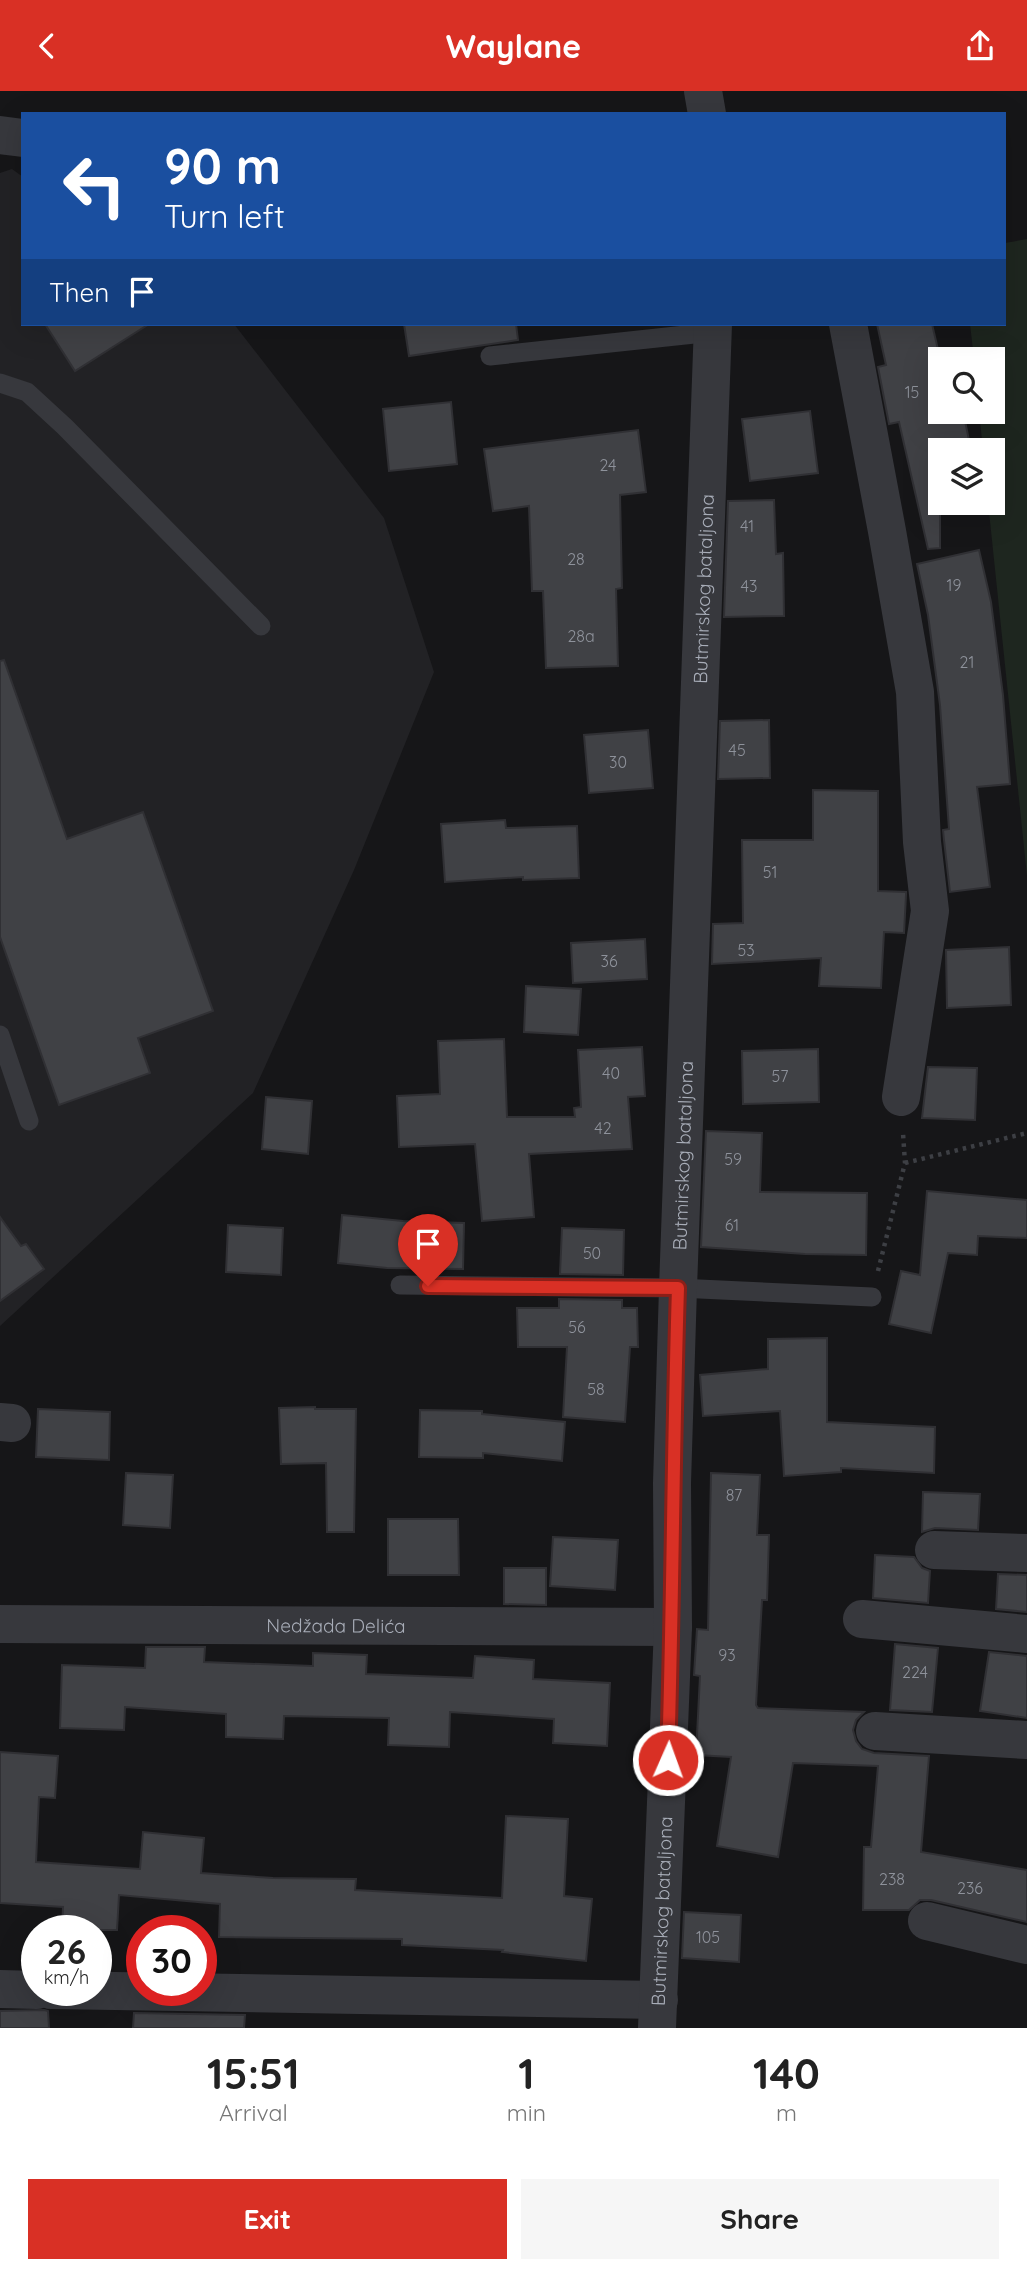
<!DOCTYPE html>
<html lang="en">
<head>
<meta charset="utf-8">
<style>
	:root { --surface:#fff; --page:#f6f6f6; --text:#222; --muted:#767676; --accent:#d93025 }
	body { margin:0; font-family:Quicksand,sans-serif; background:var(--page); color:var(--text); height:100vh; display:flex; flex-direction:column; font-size:26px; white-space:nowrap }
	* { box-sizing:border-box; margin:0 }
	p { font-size:23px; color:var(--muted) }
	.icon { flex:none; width:38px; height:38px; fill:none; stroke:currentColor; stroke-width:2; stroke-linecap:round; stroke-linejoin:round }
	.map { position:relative; height:1937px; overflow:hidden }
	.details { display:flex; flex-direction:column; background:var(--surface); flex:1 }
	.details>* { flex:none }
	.banner { position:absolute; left:21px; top:21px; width:985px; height:214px; border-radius:0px; box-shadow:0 7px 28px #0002; background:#1a4fa0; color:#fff; overflow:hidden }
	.buttons { position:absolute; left:928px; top:256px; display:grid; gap:14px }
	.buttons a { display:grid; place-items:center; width:77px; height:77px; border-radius:0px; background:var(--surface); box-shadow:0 7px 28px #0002; font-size:35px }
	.speed { position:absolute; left:21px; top:1824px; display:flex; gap:14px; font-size:35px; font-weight:700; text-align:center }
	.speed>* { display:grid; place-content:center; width:91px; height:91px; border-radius:50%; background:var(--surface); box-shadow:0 7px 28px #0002; line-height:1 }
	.speed small { font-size:18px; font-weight:400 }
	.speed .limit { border:10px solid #d22; background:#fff; color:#111 }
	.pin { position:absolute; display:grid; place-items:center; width:60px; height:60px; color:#fff; margin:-72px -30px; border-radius:50% 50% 50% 0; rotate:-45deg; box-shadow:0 0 7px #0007 }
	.pin .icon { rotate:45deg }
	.me { position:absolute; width:77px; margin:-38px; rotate:2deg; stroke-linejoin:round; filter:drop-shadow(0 0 5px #0008) }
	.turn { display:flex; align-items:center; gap:24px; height:147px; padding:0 28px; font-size:32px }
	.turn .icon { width:91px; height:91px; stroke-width:2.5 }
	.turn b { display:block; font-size:49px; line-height:60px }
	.then { display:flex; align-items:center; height:66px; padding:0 28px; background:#0003; gap:14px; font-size:26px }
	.eta { display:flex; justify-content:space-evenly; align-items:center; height:119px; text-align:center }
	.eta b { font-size:42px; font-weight:800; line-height:49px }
	.primary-button { display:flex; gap:14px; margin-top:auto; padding:14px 28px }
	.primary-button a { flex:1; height:80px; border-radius:0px; background:var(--accent); color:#fff; font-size:28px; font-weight:800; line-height:80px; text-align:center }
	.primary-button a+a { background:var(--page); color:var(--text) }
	header { display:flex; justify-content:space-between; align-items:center; height:91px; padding:0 28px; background:var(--accent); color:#fff; font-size:32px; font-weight:800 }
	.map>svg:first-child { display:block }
	.built { fill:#222225 }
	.green { fill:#1e261f }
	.building { fill:#404145; stroke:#303034; stroke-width:2 }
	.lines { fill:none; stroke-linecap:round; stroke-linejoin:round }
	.path { stroke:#3d3f44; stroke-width:4.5; stroke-dasharray:3.5 5; stroke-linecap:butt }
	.lane { stroke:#37383d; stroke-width:19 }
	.street { stroke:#37383d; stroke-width:38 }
	.route-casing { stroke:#8d1f18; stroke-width:18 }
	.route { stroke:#d93025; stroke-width:12 }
	.labels { text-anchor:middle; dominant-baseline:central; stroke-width:5; stroke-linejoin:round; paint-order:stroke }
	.number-label { font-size:16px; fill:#8e929b }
	.street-label { font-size:19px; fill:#a8adb8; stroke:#111113 }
</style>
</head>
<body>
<header><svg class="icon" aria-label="back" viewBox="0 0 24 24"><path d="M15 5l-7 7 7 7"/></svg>Waylane<svg class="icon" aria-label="share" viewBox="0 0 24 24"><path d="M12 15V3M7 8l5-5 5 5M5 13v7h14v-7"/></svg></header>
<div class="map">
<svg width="1027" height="1937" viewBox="0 0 1027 1937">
	<rect width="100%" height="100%" fill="#161618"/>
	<polygon class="built" points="12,78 23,86 23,233 234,233 384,427 434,581 354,779 253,1002 0,1235 0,82"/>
	<polygon class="green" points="1027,148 1027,785 988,411 992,411 992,359 983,359 979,320 992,320 992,268 974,268 970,233 1004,233 1005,152"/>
	<g class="building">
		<polygon points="45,233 149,233 75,280"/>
		<polygon points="404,233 516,233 518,249 409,265"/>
		<polygon points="877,233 932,233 940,267 940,320 963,320 971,359 940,359 940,457 928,458 899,331 889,333 878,276 886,274"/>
		<polygon points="451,311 457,373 389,380 383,318"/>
		<polygon points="810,320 818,382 750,390 742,328"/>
		<polygon points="638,339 646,401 620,404 622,497 616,498 618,575 546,577 543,500 532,500 529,415 493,420 484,358"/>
		<polygon points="774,409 776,463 783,462 784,525 724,526 728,410"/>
		<polygon points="979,459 991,511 1003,604 1010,693 977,696 990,796 950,801 944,749 943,739 949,738 940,614 928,524 917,473"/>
		<polygon points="4,569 67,748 143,721 213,920 138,947 150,982 59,1014 0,846 0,570"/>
		<polygon points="769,629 770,687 718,688 720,630"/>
		<polygon points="648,639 653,697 589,702 584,644"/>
		<polygon points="813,699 878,700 878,800 906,801 906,804 904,842 884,841 881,897 819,895 821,867 712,873 713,833 743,832 742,749 813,749"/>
		<polygon points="505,729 506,737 577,735 579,787 523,789 523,786 445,791 441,733"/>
		<polygon points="645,848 647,888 573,892 571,852"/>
		<polygon points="1009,856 1011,914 947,917 946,859"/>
		<polygon points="526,895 581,898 578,944 524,941"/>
		<polygon points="504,948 507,1026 575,1026 574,1017 581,1016 578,959 642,956 645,1005 628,1006 632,1058 529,1063 534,1126 482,1130 475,1053 399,1056 397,1005 440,1003 438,950"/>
		<polygon points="818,958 819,1011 743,1013 742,960"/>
		<polygon points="928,976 977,977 975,1029 922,1027"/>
		<polygon points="266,1006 312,1010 308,1063 262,1058"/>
		<polygon points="706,1040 762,1042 760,1101 867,1102 866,1164 805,1163 701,1156"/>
		<polygon points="927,1100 1027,1109 1027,1147 978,1145 977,1164 948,1162 931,1242 889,1233 901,1180 920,1184"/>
		<polygon points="342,1124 403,1130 464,1132 463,1178 387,1177 338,1172"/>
		<polygon points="0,1126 21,1155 26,1153 44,1178 0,1210"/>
		<polygon points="228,1134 283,1137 281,1184 226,1181"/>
		<polygon points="562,1137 624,1139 623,1184 560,1183"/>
		<polygon points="559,1208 622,1209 622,1217 637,1217 638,1256 630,1256 625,1331 563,1326 567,1256 518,1256 517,1217 559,1217"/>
		<polygon points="827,1247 827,1331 935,1336 934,1382 841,1377 841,1381 784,1385 780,1320 703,1325 700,1284 768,1278 768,1248"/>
		<polygon points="315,1316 315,1318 356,1318 354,1441 327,1441 326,1372 281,1373 279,1317"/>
		<polygon points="38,1318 110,1321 109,1369 36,1366"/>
		<polygon points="420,1319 482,1320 482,1323 565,1331 562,1370 483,1362 483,1367 419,1366"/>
		<polygon points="126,1382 173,1384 170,1437 123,1434"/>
		<polygon points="711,1382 760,1384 757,1444 769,1444 767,1509 762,1509 756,1614 758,1617 864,1621 856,1629 853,1639 856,1650 862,1658 874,1662 929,1665 921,1761 1027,1779 1027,1831 931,1809 920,1809 909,1819 863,1819 864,1756 871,1756 878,1675 793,1672 778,1766 717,1755 731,1666 696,1664 700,1585 694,1584 697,1538 708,1539"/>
		<polygon points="923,1401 980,1403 978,1439 935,1437 922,1441"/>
		<polygon points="388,1428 458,1428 459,1484 388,1484"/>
		<polygon points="553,1446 618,1449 615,1499 550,1495"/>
		<polygon points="875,1464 914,1466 922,1477 930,1480 928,1512 873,1507"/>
		<polygon points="504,1477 546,1477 546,1514 504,1513"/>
		<polygon points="998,1483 1027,1484 1027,1521 996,1518"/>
		<polygon points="895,1553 938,1557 932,1621 890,1619"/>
		<polygon points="146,1556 205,1556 204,1571 313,1575 313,1562 367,1564 366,1583 473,1587 475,1565 534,1569 533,1588 610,1592 607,1655 553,1652 554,1628 450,1621 449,1656 388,1654 389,1627 284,1625 283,1648 226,1646 226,1623 125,1616 124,1639 60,1637 62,1574 145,1577"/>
		<polygon points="989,1561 1027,1565 1027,1627 980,1620"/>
		<polygon points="0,1661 58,1665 55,1707 39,1706 36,1771 140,1778 143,1741 204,1747 201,1782 273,1787 356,1788 355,1799 502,1807 506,1725 568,1728 564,1805 592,1808 586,1870 502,1861 503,1859 402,1854 402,1848 219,1846 220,1813 119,1804 117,1839 62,1839 63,1816 0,1812"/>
		<polygon points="684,1821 741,1824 739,1871 682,1867"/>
		<polygon points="44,1919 48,1920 49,1937 0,1937 0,1920"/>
		<polygon points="134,1922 245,1924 244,1937 133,1937"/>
	</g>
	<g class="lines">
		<g class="path">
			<polyline points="905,1072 1027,1042"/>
			<polyline points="878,1180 905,1072 903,1042"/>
		</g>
		<g class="lane">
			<polyline points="490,265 713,241"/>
			<polyline points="0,292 27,301 65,336 261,535"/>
			<polyline points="0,944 29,1030"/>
			<polyline points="400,1194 678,1197 872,1206"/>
		</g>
		<g class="street">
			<polyline points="703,0 707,23"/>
			<polyline points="0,44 23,47"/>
			<polyline points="848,233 887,440 915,601 922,751 930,820 901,1006"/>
			<polyline points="0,1331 12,1332"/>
			<polyline points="934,1459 1027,1462"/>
			<polyline points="862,1528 1027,1543"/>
			<path id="s1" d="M 0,1533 L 673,1536"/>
			<polyline points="875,1640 1027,1649"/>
			<polyline points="927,1830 1027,1854"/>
			<polyline points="0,1898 37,1899"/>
			<polyline points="51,1899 659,1909"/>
			<path id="s2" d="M 657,1937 L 673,1536 L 672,1392 L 678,1197 L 713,233"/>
		</g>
	</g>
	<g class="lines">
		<defs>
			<path id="route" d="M 428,1195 L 678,1197 C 673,1354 673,1512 668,1669"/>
		</defs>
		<use href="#route" class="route-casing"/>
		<use href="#route" class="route"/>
	</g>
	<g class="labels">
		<g class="number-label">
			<text x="912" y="301">15</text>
			<text x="608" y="374">24</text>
			<text x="747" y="435">41</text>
			<text x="576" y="468">28</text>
			<text x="954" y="494">19</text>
			<text x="749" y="495">43</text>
			<text x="581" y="545">28a</text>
			<text x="967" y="571">21</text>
			<text x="737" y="659">45</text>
			<text x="618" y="671">30</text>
			<text x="770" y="781">51</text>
			<text x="746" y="859">53</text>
			<text x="609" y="870">36</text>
			<text x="611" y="982">40</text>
			<text x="780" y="985">57</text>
			<text x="603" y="1037">42</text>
			<text x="733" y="1068">59</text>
			<text x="732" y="1134">61</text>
			<text x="592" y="1162">50</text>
			<text x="577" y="1236">56</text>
			<text x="596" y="1298">58</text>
			<text x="734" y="1404">87</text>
			<text x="727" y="1564">93</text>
			<text x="915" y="1581">224</text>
			<text x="892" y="1788">238</text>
			<text x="970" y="1797">236</text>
			<text x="708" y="1846">105</text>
		</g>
		<g class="street-label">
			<text stroke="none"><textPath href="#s2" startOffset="1440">Butmirskog bataljona</textPath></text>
			<text stroke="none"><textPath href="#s2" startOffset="873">Butmirskog bataljona</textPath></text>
			<text stroke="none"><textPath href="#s1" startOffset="336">Nedžada Delića</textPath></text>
			<text stroke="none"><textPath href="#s2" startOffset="117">Butmirskog bataljona</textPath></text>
		</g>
	</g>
</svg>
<div class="buttons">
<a><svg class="icon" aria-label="search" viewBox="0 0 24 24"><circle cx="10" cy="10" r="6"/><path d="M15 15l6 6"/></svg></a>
<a><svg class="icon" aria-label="layers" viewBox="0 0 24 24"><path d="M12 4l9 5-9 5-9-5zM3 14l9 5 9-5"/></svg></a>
</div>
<div class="speed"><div>26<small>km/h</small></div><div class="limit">30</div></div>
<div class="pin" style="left:428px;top:1195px;background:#d93025"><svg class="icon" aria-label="arrive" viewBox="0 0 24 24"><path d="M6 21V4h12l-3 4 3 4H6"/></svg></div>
<svg class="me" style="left:668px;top:1669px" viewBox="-20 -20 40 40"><circle r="17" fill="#d93025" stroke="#fff" stroke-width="3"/><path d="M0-11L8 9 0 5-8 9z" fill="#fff"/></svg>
<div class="banner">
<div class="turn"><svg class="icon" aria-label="left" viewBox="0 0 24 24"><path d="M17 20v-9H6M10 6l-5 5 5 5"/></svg><div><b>90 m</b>Turn left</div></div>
<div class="then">Then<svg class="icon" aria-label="arrive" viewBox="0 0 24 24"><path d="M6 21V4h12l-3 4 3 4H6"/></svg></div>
</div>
</div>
<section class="details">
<div class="eta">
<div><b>15:51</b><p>Arrival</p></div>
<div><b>1</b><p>min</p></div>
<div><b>140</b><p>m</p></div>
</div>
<div class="primary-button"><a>Exit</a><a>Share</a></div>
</section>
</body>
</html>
